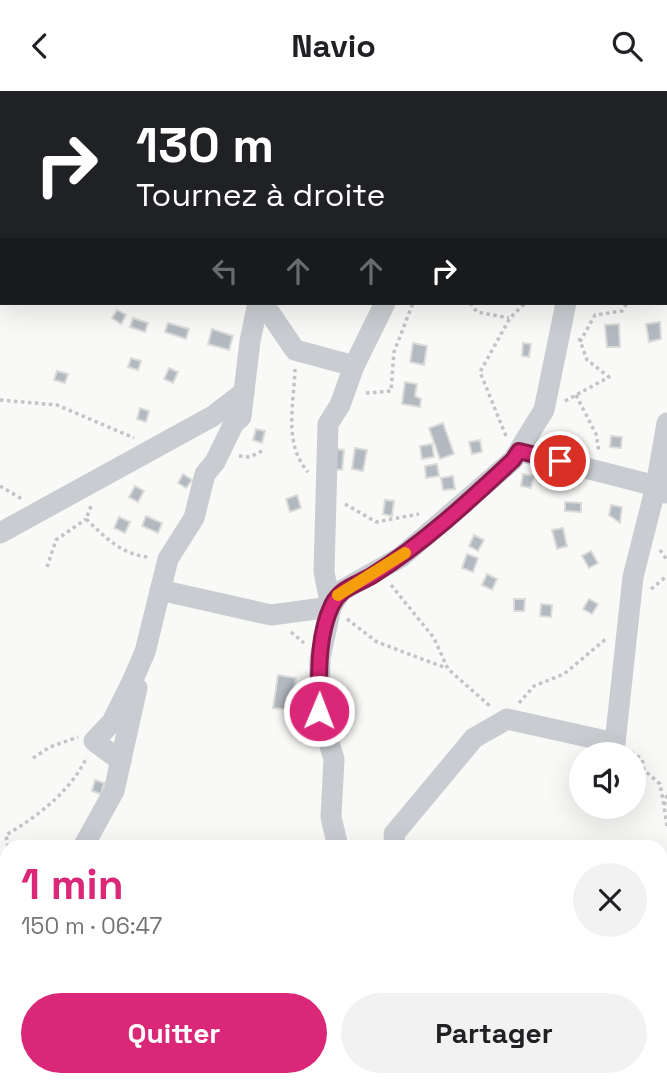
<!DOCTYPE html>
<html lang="fr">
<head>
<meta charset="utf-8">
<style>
	:root { --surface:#fff; --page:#f2f2f2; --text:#202124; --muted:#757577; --accent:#db2777 }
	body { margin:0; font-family:"Space Grotesk",sans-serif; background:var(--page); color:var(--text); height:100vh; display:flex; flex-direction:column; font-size:26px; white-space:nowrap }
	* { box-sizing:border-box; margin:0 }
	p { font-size:23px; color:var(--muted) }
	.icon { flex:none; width:38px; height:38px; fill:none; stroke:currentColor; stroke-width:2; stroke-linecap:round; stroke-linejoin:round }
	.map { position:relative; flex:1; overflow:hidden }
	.details { position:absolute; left:0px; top:749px; width:668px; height:247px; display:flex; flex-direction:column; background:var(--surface); border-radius:21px 21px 0 0; box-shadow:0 7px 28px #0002 }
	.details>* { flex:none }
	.banner { position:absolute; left:0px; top:0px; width:668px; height:214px; box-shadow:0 7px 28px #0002; background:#202124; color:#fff; overflow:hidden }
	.fabs { position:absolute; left:569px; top:651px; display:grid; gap:14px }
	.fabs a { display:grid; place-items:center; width:77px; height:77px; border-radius:50%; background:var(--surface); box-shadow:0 7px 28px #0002; font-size:35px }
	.pin { position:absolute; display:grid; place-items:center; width:60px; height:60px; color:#fff; margin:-30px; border:4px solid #fff; border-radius:50%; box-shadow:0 2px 7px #0007 }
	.me { position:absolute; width:77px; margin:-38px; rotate:1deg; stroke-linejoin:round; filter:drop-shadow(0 0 5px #0008) }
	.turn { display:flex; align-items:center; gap:24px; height:147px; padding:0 21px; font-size:32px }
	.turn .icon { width:91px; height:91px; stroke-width:2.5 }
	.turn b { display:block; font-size:49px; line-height:60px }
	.lanes { display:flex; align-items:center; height:66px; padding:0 21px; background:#0003; justify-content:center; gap:35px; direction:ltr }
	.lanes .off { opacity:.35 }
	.round { display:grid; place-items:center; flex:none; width:74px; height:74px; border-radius:37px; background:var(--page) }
	.summary { display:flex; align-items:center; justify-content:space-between; height:119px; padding:0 21px }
	h1 { font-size:42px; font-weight:800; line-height:52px; color:var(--accent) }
	.action { display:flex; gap:14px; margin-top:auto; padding:14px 21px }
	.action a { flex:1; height:80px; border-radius:42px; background:var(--accent); color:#fff; font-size:28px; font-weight:800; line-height:80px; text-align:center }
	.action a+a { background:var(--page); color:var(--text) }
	header { display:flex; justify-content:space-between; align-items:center; height:91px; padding:0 21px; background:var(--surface); font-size:32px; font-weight:800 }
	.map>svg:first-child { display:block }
	.building { fill:#b2b9c0; stroke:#dbdcd9; stroke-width:2 }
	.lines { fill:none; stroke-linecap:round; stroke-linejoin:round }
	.path { stroke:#c3c4c7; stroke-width:3.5; stroke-dasharray:3.5 3.5; stroke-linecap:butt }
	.minor { stroke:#c9ccd0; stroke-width:21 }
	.route-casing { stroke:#8e194d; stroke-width:18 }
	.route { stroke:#db2777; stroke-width:12 }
	.slow { stroke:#f59e0b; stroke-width:12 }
</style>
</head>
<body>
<header><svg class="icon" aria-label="back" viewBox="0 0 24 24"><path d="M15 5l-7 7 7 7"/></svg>Navio<svg class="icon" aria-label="search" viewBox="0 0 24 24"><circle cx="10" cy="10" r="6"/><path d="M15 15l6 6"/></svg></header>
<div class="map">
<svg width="667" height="995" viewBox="0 0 667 995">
	<rect width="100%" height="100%" fill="#f9faf7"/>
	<g class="building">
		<polygon points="117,219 126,224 121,233 112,227"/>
		<polygon points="133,227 148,232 145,241 130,236"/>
		<polygon points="660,231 661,248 649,251 646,233"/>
		<polygon points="168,232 189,238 186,248 165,241"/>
		<polygon points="619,233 620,256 607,256 605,234"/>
		<polygon points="212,238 233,245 229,259 208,253"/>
		<polygon points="413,252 427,255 424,274 410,271"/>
		<polygon points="523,252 531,253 529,266 522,265"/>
		<polygon points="131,267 141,270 138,279 128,276"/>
		<polygon points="169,277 178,281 173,292 164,288"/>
		<polygon points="57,280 68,283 65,292 54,289"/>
		<polygon points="405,291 417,293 415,305 421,308 420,316 402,313"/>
		<polygon points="140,317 149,320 146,331 137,328"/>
		<polygon points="443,332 454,363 440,368 429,337"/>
		<polygon points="256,338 265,340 262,352 253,349"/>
		<polygon points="611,345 622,346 621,357 610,356"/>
		<polygon points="480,349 482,361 472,363 469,351"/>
		<polygon points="432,353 434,366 422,368 420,355"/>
		<polygon points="355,357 367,359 363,380 352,378"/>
		<polygon points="335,358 344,359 342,379 333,378"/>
		<polygon points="437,373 439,385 426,387 425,375"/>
		<polygon points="183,383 192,389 186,397 178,392"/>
		<polygon points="523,383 534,385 531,397 521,395"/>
		<polygon points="453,385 455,398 443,399 441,387"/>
		<polygon points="135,395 144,400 138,411 129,406"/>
		<polygon points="297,404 301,417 290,421 286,408"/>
		<polygon points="385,409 394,410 392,425 383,423"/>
		<polygon points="565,411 581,412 581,421 565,420"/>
		<polygon points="611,414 622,416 620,432 609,424"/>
		<polygon points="146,425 162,432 158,442 142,435"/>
		<polygon points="119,426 130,431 125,442 114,437"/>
		<polygon points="563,437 567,455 557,458 552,439"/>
		<polygon points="474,444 484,449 478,460 469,455"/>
		<polygon points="591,460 598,472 589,477 582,465"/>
		<polygon points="467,463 478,467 473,481 462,477"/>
		<polygon points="487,483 497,488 492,499 482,494"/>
		<polygon points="514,508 525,508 524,520 514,520"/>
		<polygon points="589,508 598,513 592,523 583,518"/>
		<polygon points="541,513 552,514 551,526 540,525"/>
		<polygon points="278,584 296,587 291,619 273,617"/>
		<polygon points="95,689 104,692 101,703 92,700"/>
	</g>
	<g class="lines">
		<g class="path">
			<polyline points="76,0 85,2"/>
			<polyline points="138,0 138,2"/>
			<polyline points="265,0 267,2"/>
			<polyline points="442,0 443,2"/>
			<polyline points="448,0 452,2"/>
			<polyline points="0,208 2,207"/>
			<polyline points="470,212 477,221 509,227"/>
			<polyline points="580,251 595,224 622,220 627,212"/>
			<path d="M 295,278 C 294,313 283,353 308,381"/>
			<polyline points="366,302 391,300 394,261 413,212"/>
			<polyline points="576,304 596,343 599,361"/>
			<polyline points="0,309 57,314 134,347"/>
			<polyline points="565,310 609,286 587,269 579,247"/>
			<polyline points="506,345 480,281 510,227 525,212"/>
			<polyline points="239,365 250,366 262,360"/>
			<polyline points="0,395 22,408"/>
			<polyline points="345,413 376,431 419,423"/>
			<path d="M 91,415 L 86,428 C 106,447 121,463 148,466"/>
			<polyline points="660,459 667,469"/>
			<polyline points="47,476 56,449 86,428"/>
			<polyline points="391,494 434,547 448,578 491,616"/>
			<polyline points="651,498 667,485"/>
			<polyline points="347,528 377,551 446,577"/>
			<polyline points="291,541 304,552"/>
			<polyline points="519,612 534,595 564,583 607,547"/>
			<polyline points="631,661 642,668 644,679 660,693 664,715"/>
			<polyline points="33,667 50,656 78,646"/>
			<polyline points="667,704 664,715 667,735"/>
			<path d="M 8,756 L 6,744 C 38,725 70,701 87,666"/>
			<polyline points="662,785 667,778"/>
			<polyline points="0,809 5,796 7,771"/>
			<polyline points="30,995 30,989"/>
		</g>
		<g class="minor">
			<polyline points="555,0 557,2"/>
			<polyline points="306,2 309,0"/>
			<polyline points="508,2 509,0"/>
			<polyline points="581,2 582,0"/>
			<polyline points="0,136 2,136"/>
			<polyline points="263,212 295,259 354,275"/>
			<polyline points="519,360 656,395 665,402"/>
			<polyline points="0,442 213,325 244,301"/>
			<polyline points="160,499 271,524 331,516 324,481 328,333 340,314 354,275 385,212"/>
			<polyline points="121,670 94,650 112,631 131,593 145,561 168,468 194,427 205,383 215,371 234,332 241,326 250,250 258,212"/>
			<polyline points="83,756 114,700 137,597"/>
			<polyline points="338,756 331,726 334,668 319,619 320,567 331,516 341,500 401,466 513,369 544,319 566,212"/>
			<polyline points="395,756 394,743 474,647 507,628 615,652 633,486 656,395 667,332"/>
			<polyline points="274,995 276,989"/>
		</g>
	</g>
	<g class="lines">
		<defs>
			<path id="route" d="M 319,620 C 319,586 317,545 332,514 C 341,496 357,494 373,484 C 424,452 469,410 513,369 L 519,360 L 560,370"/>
		</defs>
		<use href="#route" class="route-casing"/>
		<use href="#route" class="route"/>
		<polyline class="slow" points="338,504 405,462"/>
	</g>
</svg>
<div class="fabs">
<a><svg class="icon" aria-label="sound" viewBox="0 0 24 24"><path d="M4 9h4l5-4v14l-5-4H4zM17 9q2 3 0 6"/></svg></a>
</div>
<div class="pin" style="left:560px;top:370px;background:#d93025"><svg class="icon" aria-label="arrive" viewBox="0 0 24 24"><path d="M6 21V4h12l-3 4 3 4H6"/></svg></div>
<svg class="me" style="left:319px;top:620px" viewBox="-20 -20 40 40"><circle r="17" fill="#db2777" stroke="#fff" stroke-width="3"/><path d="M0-11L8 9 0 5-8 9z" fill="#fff"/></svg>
<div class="banner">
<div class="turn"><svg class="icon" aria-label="right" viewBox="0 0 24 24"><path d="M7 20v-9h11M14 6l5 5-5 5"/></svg><div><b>130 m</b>Tournez à droite</div></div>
<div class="lanes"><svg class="icon off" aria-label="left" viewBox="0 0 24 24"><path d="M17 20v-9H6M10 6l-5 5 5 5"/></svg><svg class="icon off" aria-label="ahead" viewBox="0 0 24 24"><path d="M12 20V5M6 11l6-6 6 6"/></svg><svg class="icon off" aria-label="ahead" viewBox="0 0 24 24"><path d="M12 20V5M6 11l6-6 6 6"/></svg><svg class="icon" aria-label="right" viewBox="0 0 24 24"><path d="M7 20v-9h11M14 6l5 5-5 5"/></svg></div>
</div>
<section class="details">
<div class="summary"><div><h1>1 min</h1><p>150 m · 06:47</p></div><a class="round"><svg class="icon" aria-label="close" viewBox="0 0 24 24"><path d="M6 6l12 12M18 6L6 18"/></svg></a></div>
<div class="action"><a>Quitter</a><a>Partager</a></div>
</section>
</div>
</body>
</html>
